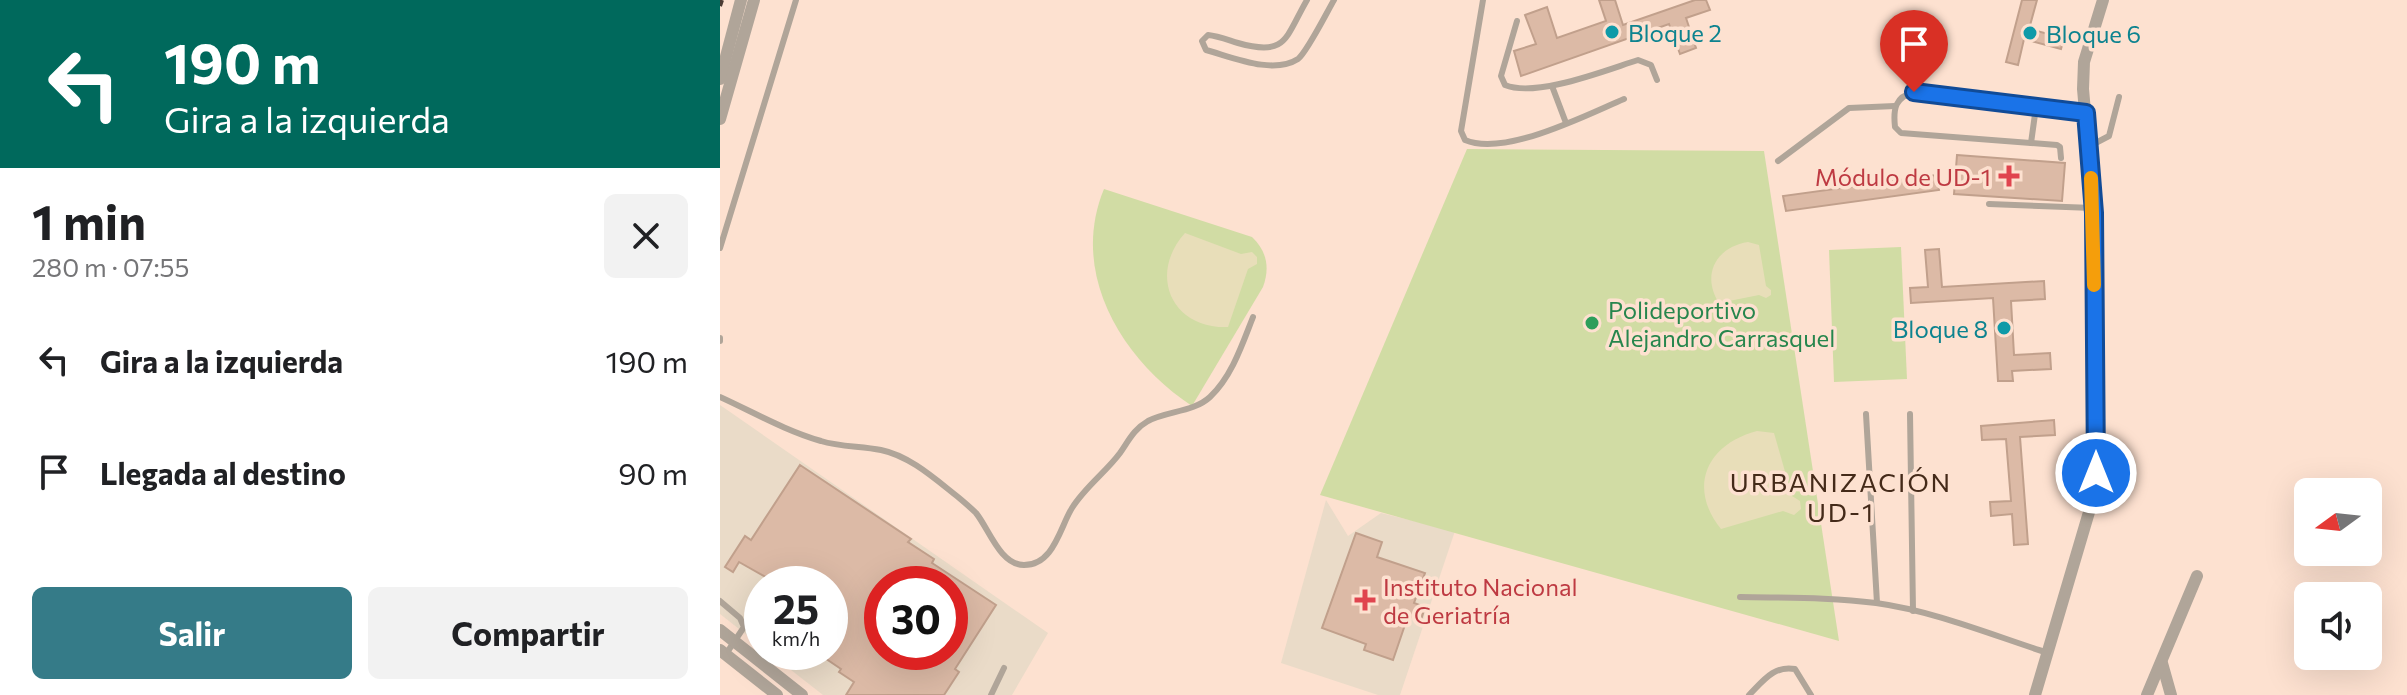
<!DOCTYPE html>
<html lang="es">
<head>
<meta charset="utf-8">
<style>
	:root { --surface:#fff; --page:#f2f2f2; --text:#202124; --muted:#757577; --accent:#357b88 }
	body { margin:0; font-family:Commissioner,sans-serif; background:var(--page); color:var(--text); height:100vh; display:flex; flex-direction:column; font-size:30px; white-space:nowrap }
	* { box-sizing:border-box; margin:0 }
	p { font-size:26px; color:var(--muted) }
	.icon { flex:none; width:44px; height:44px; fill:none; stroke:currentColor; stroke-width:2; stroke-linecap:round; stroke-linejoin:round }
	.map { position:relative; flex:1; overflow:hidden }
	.details { display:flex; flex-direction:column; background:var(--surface); width:720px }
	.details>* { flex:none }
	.guide { background:#00695c; color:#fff; overflow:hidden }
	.needle { width:52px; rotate:255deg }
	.fabs { position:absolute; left:1574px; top:478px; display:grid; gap:16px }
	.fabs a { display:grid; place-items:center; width:88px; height:88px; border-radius:12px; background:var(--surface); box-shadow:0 8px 32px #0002; font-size:40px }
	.speed { position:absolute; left:24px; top:566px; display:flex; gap:16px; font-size:40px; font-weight:700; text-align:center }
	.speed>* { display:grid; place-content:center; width:104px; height:104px; border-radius:50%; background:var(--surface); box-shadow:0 8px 32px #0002; line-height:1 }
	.speed small { font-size:20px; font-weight:400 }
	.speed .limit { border:12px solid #d22; background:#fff; color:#111 }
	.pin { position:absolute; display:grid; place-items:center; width:68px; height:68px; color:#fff; margin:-82px -34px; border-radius:50% 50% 50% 0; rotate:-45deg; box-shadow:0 0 8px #0007 }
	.pin .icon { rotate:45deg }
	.me { position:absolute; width:88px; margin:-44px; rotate:0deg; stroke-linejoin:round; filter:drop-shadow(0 0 6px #0008) }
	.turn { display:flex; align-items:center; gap:28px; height:168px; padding:0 32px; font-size:36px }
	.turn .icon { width:104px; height:104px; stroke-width:2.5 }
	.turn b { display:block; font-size:56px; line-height:68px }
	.round { display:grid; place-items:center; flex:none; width:84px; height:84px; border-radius:12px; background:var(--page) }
	.summary { display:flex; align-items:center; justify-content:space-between; height:136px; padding:0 32px }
	h1 { font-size:48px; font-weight:700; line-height:60px }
	.button { display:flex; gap:16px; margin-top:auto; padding:16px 32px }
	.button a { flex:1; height:92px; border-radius:12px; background:var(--accent); color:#fff; font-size:32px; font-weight:700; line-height:92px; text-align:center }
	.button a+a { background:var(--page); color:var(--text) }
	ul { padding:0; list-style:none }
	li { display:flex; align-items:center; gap:24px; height:112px; padding:0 32px }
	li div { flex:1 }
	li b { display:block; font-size:30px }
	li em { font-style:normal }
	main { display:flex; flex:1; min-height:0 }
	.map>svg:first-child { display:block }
	.medical { fill:#eadbc8; fill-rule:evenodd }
	.green { fill:#d1dca4 }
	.sand { fill:#e8deb9 }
	.building { fill:#dcbaa6; stroke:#c1a08c; stroke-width:2; fill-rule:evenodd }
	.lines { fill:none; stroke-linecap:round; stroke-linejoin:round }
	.lane { stroke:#b0a599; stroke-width:6 }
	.street { stroke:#b0a599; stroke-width:12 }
	.rail { stroke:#4b3c33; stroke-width:4; stroke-dasharray:14 14; stroke-linecap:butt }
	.route-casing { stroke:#114b97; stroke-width:20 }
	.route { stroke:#1a73e8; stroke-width:14 }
	.slow { stroke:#f59e0b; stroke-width:14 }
	.culture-dot { fill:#0f9aa8; stroke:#fde1d0; stroke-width:3 }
	.health-dot { fill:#e0444e; stroke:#fde1d0; stroke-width:3 }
	.leisure-dot { fill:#2e9e5b; stroke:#fde1d0; stroke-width:3 }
	.labels { text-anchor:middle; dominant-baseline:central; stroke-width:7; stroke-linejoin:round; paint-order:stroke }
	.culture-label { font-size:24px; fill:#0d838f; stroke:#fde1d0; text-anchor:start }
	.health-label { font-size:24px; fill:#be3a42; stroke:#fde1d0; text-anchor:end }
	.leisure-label { font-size:24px; fill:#27864d; stroke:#fde1d0; text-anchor:start }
	.neighbourhood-label { font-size:26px; letter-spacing:2px; fill:#442a19; stroke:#fde1d0 }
</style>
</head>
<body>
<main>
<section class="details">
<div class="guide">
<div class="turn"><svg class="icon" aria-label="left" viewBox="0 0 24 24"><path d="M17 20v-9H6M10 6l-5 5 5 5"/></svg><div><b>190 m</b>Gira a la izquierda</div></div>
</div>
<div class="summary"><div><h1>1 min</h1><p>280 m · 07:55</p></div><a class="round"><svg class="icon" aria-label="close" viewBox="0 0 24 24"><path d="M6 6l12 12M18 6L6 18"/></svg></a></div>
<ul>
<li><svg class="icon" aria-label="left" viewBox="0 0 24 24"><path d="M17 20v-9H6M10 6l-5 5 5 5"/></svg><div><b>Gira a la izquierda</b></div><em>190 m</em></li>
<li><svg class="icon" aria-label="arrive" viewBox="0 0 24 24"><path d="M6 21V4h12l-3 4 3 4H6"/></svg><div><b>Llegada al destino</b></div><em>90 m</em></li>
</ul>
<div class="button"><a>Salir</a><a>Compartir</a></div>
</section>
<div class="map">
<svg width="1687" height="695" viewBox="0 0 1687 695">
	<rect width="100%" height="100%" fill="#fde1d0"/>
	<g class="medical">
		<path d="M 0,405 L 328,633 L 292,695 L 103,695 L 48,652 L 110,652 L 110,584 L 42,584 L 42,647 L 0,614 ZM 162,584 L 230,584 L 230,652 L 162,652 Z"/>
		<polygon points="606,500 628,536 661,513 735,531 680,695 658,695 561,663"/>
	</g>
	<g class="green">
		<polygon points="747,149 1044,151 1119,641 600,495"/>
		<path d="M 384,189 L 532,237 C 547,251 550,268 543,287 L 472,406 C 402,360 349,273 384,189 Z"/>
		<polygon points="1181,247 1187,379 1114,382 1109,250"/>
	</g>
	<g class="sand">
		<path d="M 465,233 L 521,254 L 532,252 L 537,257 L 537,264 L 528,269 L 508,327 C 451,329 428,274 465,233 Z"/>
		<path d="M 1028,242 L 1039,245 L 1046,286 L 1051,290 L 1051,295 L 1046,298 L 1039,295 L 999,303 C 981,275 996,247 1028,242 Z"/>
		<path d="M 1037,431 L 1054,433 L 1072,496 L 1080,501 L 1081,509 L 1074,515 L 1063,511 L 1001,529 C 967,487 987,444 1037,431 Z"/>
	</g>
	<g class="building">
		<polygon points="879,0 895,0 903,25 975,0 986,0 990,10 966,18 976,48 960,54 949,24 801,76 794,51 816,44 805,15 827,7 837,38 886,21"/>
		<polygon points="1302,0 1317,0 1309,29 1344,38 1341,49 1304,39 1298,65 1286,62"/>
		<polygon points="1237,155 1345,163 1342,201 1234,194"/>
		<polygon points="1216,175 1219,190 1066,211 1063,196"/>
		<polygon points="1219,249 1222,287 1324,281 1325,299 1291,301 1294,355 1330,353 1331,369 1292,371 1293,381 1278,381 1273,298 1191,303 1190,288 1208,287 1205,250"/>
		<polygon points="1334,420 1335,435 1300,437 1308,544 1294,545 1292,514 1271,516 1270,502 1291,501 1286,439 1262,440 1261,426"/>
		<path d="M 80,465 L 191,539 L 188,542 L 214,559 L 212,563 L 276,605 L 235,669 L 239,672 L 224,695 L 126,695 L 134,682 L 119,672 L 121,669 L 96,652 L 110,652 L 110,584 L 58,584 L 19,562 L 13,572 L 5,567 L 25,536 L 31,540 ZM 162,584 L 230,584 L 230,652 L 162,652 Z"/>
		<polygon points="636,533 662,542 657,557 705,573 694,603 705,607 701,620 688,616 673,660 644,650 646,644 602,628"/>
	</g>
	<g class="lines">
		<g class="lane">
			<path d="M 587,0 C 565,38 567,57 518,43 C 508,40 498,36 488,35 L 482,41 L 486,50 C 512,57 553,75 578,59 C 587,52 607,12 614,0"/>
			<path d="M 763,0 L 741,131 L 745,140 C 785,157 866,115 904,99"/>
			<path d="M 797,21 L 781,76 L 785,85 C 816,98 886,70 918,60 L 931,65 L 937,80"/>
			<polyline points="832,86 846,123"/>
			<polyline points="1311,143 1316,107"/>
			<polyline points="1368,147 1389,136 1399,97"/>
			<path d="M 1341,158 L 1340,147 L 1337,145 L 1181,133 L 1175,127 C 1173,109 1175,97 1194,92 L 1366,113"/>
			<polyline points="1058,161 1129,108 1175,106"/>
			<polyline points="1269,204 1373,208"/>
			<polyline points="0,248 76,0"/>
			<polyline points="0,338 0,341"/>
			<path d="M 0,397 C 33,412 66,431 101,441 C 120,447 141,446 161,450 C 190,456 215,479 238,497 C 244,502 251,508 256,513 C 269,529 280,565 304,565 C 334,565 340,527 352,508 C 365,487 386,472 400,453 C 409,440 414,429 428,421 C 447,411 474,412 490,397 C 512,376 522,345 533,317"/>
			<polyline points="1146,414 1157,603"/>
			<polyline points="1190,414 1193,611"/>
			<path d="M 1020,597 C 1065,598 1111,597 1156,603 C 1214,611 1272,635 1328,653"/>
			<polyline points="0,601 20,618 24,627 6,654"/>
			<polyline points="271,695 284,668"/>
			<path d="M 1029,695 C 1043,681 1054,665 1075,669 L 1091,695"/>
		</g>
		<g class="street">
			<polyline points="0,79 21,0"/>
			<polyline points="0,119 34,0"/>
			<polyline points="0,630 82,695"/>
			<polyline points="0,650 57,695"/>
			<polyline points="1442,663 1451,695"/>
			<polyline points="1315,695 1372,502 1376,473 1374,213 1363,89 1364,62 1383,0"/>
			<polyline points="1427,695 1477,576"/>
		</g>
		<polyline class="rail" points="0,6 2,0"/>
	</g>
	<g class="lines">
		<defs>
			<polyline id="route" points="1194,92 1366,113 1374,213 1376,473"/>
		</defs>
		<use href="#route" class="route-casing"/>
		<use href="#route" class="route"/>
		<polyline class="slow" points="1371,178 1374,285"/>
	</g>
	<g class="culture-dot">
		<circle cx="892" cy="32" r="8"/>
		<circle cx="1310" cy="33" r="8"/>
		<circle cx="1284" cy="328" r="8"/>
	</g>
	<g class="health-dot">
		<path d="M1285 164h8v8h8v8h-8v8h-8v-8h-8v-8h8z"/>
		<path d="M641 588h8v8h8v8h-8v8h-8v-8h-8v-8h8z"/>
	</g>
	<circle class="leisure-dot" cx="872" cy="323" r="8"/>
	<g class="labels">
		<g class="culture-label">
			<text x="908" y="32">Bloque 2</text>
			<text x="1326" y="33">Bloque 6</text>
			<text x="1268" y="328" text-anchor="end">Bloque 8</text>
		</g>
		<g class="health-label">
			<text x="1271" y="176">Módulo de UD-1</text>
			<text x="663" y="586" text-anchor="start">Instituto Nacional<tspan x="663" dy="28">de Geriatría</tspan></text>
		</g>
		<g class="leisure-label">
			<text x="888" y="309">Polideportivo<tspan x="888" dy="28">Alejandro Carrasquel</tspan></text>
		</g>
		<g class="neighbourhood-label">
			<text x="1121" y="481">URBANIZACIÓN<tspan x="1121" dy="30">UD-1</tspan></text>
		</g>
	</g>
</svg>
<div class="fabs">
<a><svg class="needle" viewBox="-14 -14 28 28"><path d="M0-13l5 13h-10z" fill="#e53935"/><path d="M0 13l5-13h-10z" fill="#757577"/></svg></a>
<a><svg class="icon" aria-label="sound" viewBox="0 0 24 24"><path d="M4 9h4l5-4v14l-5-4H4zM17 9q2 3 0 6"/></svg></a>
</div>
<div class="speed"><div>25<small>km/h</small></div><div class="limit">30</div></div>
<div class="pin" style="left:1194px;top:92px;background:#d93025"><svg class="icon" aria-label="arrive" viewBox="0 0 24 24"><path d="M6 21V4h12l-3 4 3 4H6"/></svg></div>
<svg class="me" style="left:1376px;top:473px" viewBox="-20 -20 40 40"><circle r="17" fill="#1a73e8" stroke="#fff" stroke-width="3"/><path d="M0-11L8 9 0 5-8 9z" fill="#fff"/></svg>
</div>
</main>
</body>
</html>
